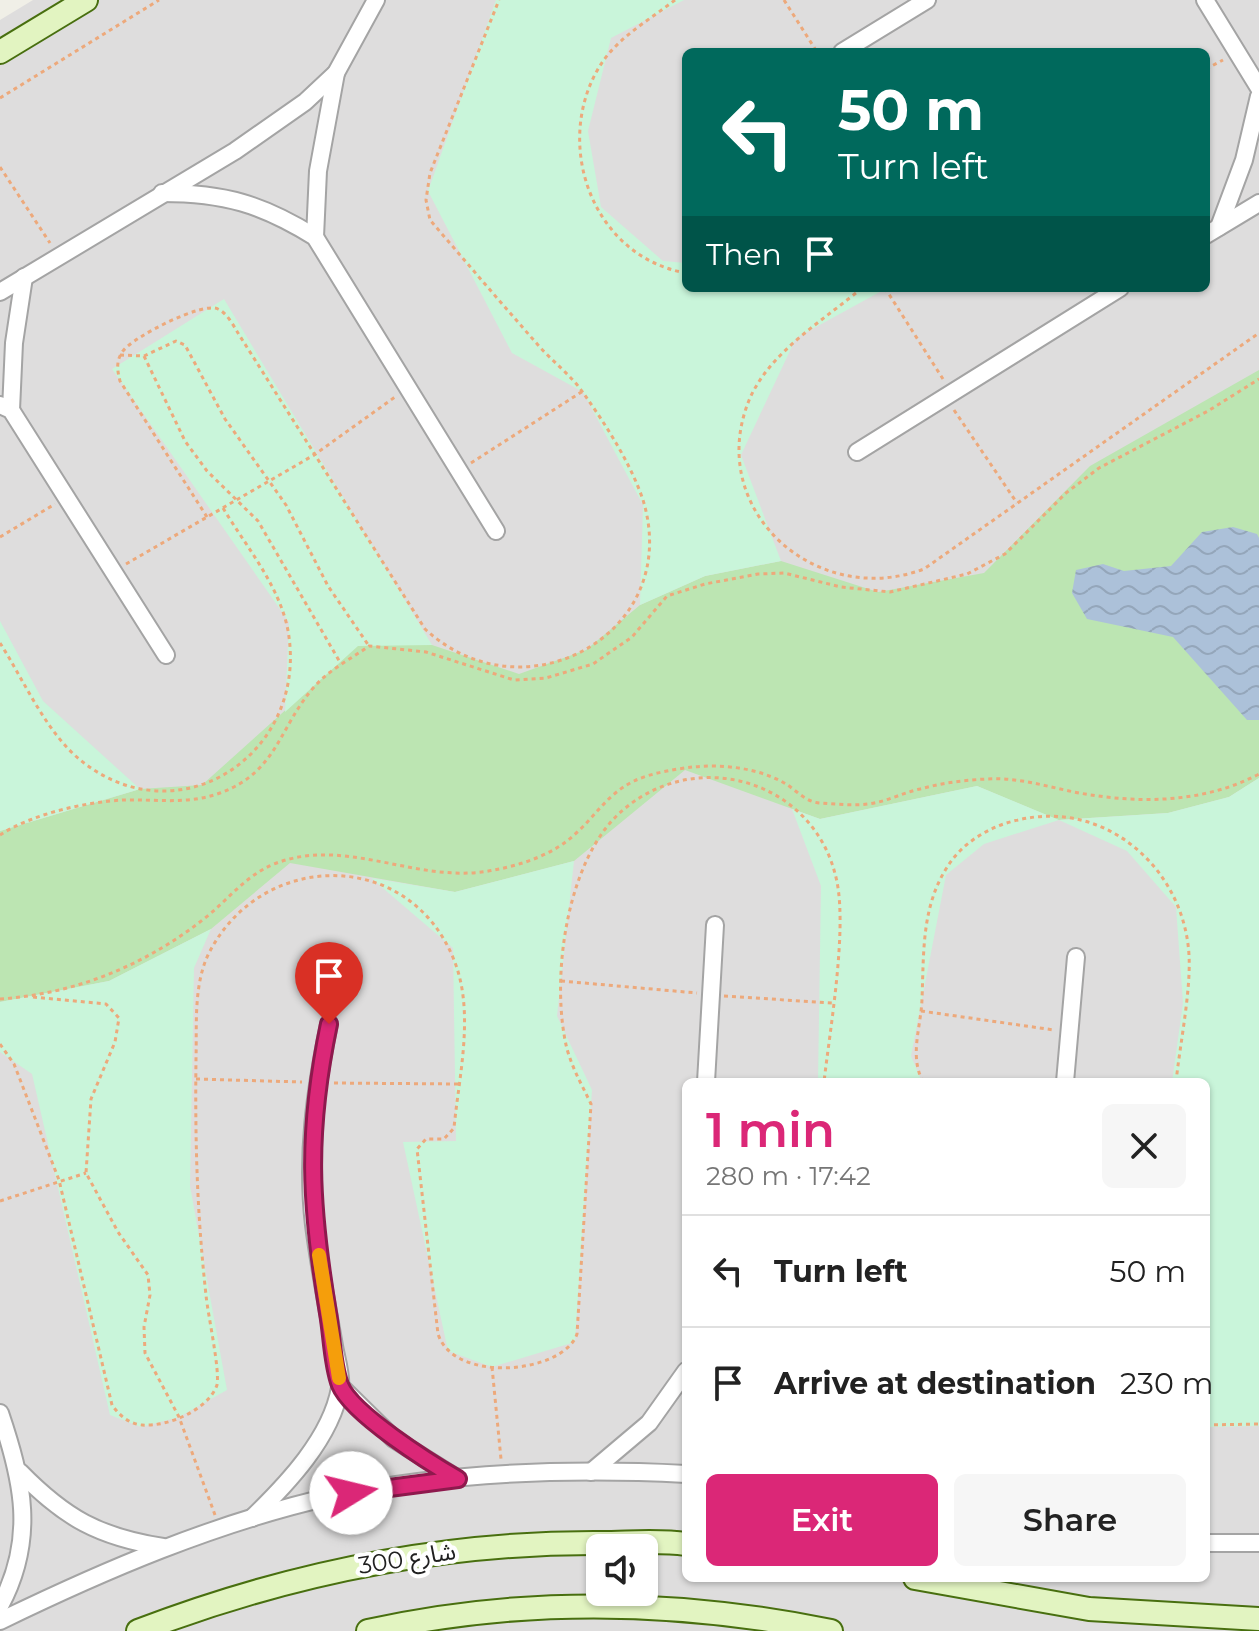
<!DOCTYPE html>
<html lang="en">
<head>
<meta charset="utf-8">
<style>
	:root { --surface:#fff; --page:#f6f6f6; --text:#222; --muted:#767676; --line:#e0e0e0; --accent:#db2777 }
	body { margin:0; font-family:Montserrat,"Noto Sans Arabic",sans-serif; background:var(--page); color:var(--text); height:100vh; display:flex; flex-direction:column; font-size:30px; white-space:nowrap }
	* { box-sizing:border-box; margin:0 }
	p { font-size:26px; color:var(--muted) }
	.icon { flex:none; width:44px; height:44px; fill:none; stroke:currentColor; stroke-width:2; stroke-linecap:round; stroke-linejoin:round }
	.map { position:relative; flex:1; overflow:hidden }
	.side { position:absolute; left:682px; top:1078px; width:528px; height:504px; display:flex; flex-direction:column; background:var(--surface); border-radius:12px; box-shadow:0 2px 6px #0004 }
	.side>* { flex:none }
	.guide { position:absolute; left:682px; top:48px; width:528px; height:244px; border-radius:12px; box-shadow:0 2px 6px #0004; background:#00695c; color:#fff; overflow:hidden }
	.controls { position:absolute; left:586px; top:1534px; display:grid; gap:16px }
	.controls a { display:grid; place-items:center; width:72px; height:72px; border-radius:12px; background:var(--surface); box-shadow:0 2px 6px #0004; font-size:40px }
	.pin { position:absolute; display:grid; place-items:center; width:68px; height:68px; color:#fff; margin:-82px -34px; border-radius:50% 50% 50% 0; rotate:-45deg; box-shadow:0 0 8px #0007 }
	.pin .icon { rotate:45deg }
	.me { position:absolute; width:88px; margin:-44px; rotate:81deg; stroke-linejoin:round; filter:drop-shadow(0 0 6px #0008) }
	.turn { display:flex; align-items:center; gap:28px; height:168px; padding:0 24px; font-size:36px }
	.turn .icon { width:104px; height:104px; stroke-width:2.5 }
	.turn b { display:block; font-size:56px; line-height:68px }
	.then { display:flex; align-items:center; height:76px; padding:0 24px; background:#0003; gap:16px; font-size:30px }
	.round { display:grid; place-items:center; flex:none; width:84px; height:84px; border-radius:12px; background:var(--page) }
	.headline { display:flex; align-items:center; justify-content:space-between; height:136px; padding:0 24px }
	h1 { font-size:48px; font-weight:600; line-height:60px; color:var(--accent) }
	.primary-button { display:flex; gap:16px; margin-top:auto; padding:16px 24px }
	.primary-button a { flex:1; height:92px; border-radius:12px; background:var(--accent); color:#fff; font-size:32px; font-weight:600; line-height:92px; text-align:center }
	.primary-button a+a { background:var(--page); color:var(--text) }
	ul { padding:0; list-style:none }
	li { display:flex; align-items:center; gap:24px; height:112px; padding:0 24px; border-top:2px solid var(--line) }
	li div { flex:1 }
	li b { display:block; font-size:30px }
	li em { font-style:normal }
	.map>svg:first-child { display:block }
	.residential { fill:#dedddd; fill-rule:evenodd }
	.grass { fill:#bce5b2 }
	.park { fill:#c9f5da }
	.water { fill:url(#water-waves) }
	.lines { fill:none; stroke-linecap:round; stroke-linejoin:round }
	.street-casing { stroke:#a4a4a4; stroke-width:20 }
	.secondary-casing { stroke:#486f0f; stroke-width:26 }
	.path { stroke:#eda97b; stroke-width:3; stroke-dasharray:4 4; stroke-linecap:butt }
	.street { stroke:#fff; stroke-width:16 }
	.secondary { stroke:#e2f4c1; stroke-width:22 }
	.route-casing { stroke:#8e194d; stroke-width:20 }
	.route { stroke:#db2777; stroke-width:14 }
	.slow { stroke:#f59e0b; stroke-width:14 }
	.labels { text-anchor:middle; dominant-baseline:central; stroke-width:8; stroke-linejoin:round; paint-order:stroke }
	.street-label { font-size:24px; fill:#202020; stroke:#fff }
</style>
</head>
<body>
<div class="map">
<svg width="1259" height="1631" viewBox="0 0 1259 1631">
	<defs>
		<pattern id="water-waves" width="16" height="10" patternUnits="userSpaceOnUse" patternTransform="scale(2)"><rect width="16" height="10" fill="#acc1d9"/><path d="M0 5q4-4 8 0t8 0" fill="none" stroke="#94a6ba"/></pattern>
	</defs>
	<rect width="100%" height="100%" fill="#f0efe7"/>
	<path class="residential" d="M 33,0 L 1259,0 L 1259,1631 L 0,1631 L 0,20 ZM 686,52 L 1206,52 L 1206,288 L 686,288 ZM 686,1082 L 1206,1082 L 1206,1578 L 686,1578 ZM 600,1548 L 644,1548 L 644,1592 L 600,1592 Z"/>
	<polygon class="grass" points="1259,370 1259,778 1229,797 1168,813 1058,820 977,786 820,819 685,770 574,861 455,892 290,863 211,929 109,981 0,1002 0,831 140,789 202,785 358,645 432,645 519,674 586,650 640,605 705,576 781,561 878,592 984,573 1090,466"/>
	<g class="park">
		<polygon points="496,0 684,0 611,38 588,131 601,207 663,261 686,263 686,288 887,288 796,338 741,455 781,561 705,576 640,605 643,505 583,392 512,353 428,191"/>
		<polygon points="224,299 432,645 358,646 285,712 289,622 112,369"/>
		<polygon points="0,621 43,701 140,789 0,831"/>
		<polygon points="1259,778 1259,1426 1206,1427 1206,1082 1172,1082 1183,1003 1176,907 1127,851 1059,820 984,844 946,875 911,1056 922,1082 818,1082 821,886 792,809 820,819 977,786 1059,820 1168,813 1229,797"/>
		<polygon points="574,861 557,1016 592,1090 575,1342 492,1367 448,1351 403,1142 456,1141 453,948 371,878 455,892"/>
		<polygon points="211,929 194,968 190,1186 227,1390 179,1417 141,1427 110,1415 32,1074 0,1052 0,1002 109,981"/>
	</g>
	<polygon class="water" points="1233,527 1257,534 1259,538 1259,720 1247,720 1173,637 1087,619 1072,593 1076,570 1103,564 1124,571 1171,566 1202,532"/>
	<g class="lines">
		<defs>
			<g id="street">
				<polyline points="1205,0 1259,88"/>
				<polyline points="842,52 927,0"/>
				<path d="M 162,193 C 224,193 262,204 315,237 L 496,531"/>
				<polyline points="1219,227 1244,160 1259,96"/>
				<polyline points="1206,235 1259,203"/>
				<polyline points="315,237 318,171 336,73"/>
				<polyline points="0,292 235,151 305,102 336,73 376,0"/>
				<polyline points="0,405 11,410 166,655"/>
				<polyline points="11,410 14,343 24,277"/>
				<polyline points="857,452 1120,288"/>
				<polyline points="706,1082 715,925"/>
				<polyline points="1065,1082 1076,957"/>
				<polyline points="340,1386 394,1439 458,1479"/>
				<path d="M 0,1413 C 23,1481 36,1539 0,1606"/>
				<path d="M 20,1472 C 65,1518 99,1537 163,1547"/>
				<polyline points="591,1472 649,1423 686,1371"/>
				<path d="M 252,1518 C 287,1484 331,1438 340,1388 C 342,1376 336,1358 334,1346 C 327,1305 319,1265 314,1225 C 306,1157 315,1091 329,1024"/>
				<polyline points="1206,1543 1259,1543"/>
				<path d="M 0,1621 C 105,1570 215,1523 329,1497 C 445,1472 568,1468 686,1474"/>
			</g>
			<g id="secondary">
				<polyline points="0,52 86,0"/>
				<polyline points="915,1578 1089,1609 1259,1619"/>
				<path d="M 138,1631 C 287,1574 441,1542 601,1543 C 629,1543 658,1540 686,1544"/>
				<path d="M 368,1631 C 520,1597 678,1600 831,1631"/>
			</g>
		</defs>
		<use href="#street" class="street-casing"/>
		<use href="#secondary" class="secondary-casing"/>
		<g class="path">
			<path d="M 675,0 C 648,21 615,39 598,69 C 553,147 594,257 686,273"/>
			<polyline points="784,0 817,52"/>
			<polyline points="1206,69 1223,60"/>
			<polyline points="0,98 159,0"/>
			<polyline points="0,167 50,243"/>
			<path d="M 862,288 C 824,320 771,351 750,398 C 703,508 815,610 924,569 L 1259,333"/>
			<polyline points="885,288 943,379"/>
			<polyline points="120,355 144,356 176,341 185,345 225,419 286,505 328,586 369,646"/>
			<polyline points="144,356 185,441 207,471 258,521 341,664"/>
			<polyline points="954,410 1017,503"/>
			<polyline points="471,463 583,391"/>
			<path d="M 207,517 L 120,381 C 117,370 116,360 123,351 C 133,337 203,301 218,309 C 227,313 233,325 238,333 L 425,629 C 524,721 684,633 643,500 C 631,464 606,425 584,394 C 572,376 552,361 538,345 C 502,304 466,262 430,220 L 426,200 L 430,173 L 499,0"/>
			<polyline points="0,537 55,504"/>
			<polyline points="126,564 314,455 395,397"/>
			<path d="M 0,643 C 25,682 47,735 84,763 C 181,837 305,754 289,637 C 283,590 247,548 223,508"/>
			<path d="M 0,835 C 32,814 85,802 123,800 C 156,799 188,805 220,793 C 278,772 279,726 315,686 C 330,669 351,659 369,646 L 426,652 L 514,680 L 546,678 L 593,664 L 632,637 L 667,596 L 705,584 L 758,574 L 784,573 L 841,587 L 890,592 L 967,574 L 1005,554 L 1066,493 L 1099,468 L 1208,411 L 1259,379"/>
			<polyline points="561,981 697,993"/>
			<polyline points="724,996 832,1003"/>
			<polyline points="33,997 106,1004 119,1018 115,1042 91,1099 86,1173 118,1232 148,1275 150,1295 144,1327 145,1353 179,1417 215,1515"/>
			<path d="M 0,999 C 75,994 146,965 205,918 C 229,899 245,876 274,864 C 347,835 419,886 494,870 C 522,865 554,854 574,835 C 595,817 607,794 634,781 C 651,773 675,769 693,767 C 724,764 759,768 786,784 C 797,791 807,803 821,803 C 836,804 852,806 868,804 C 886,802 902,793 920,789 C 942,783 964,780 987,779 C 1016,777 1045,786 1074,792 C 1136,804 1202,804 1259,774"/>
			<polyline points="921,1011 1054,1030"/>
			<path d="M 0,1044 L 14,1064 L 59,1180 L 112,1405 C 119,1415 129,1424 142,1425 C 168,1427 208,1410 217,1385 C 220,1369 208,1316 206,1295 C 197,1214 195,1141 196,1059 C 197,1025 193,983 210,951 C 264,849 410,849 454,960 C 475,1012 459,1075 454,1128 L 444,1139 L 426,1139 L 417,1149 L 438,1334 C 454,1384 563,1374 577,1334 L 591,1104 C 582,1085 573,1070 567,1049 C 550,980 566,858 623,810 C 699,745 817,782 837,882 C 847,932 830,1029 824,1082"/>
			<polyline points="196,1079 302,1082"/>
			<path d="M 923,1082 C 909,1055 921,1028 922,999 C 924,950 921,902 952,860 C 968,839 994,825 1018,820 C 1105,799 1184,868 1189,955 C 1191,991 1180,1044 1176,1082"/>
			<polyline points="334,1083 458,1084"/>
			<polyline points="0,1201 86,1173"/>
			<polyline points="492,1367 501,1459"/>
			<polyline points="1206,1425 1259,1424"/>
		</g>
		<use href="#street" class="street"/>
		<use href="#secondary" class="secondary"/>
	</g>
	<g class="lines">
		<defs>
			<path id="route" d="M 329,1024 C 306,1134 310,1204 328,1313 C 332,1335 332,1364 340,1385 C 352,1414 430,1463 458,1479 L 351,1493"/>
		</defs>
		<use href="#route" class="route-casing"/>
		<use href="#route" class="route"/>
		<polyline class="slow" points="319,1255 339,1378"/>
	</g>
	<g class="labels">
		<g class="street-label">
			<text transform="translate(407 1558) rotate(-9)">شارع 300</text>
		</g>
	</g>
</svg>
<div class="controls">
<a><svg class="icon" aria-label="sound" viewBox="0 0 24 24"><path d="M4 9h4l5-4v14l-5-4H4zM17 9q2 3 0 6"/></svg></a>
</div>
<div class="pin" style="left:329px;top:1024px;background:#d93025"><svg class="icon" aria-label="arrive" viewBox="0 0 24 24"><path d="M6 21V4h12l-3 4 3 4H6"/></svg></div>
<svg class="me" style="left:351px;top:1493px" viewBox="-20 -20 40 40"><circle r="19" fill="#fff"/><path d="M0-13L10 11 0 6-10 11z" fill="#db2777"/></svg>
<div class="guide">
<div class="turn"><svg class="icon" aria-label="left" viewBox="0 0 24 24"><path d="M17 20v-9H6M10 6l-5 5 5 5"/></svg><div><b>50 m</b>Turn left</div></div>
<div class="then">Then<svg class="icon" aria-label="arrive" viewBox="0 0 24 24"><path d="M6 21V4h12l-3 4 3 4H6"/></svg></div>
</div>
<section class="side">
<div class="headline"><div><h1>1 min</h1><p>280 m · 17:42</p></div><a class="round"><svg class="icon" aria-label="close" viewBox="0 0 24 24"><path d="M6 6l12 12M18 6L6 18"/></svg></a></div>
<ul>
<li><svg class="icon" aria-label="left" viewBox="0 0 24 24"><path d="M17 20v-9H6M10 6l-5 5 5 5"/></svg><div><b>Turn left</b></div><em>50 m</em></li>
<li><svg class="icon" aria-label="arrive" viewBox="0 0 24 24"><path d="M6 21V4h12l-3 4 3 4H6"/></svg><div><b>Arrive at destination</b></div><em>230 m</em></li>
</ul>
<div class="primary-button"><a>Exit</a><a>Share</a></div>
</section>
</div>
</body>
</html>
